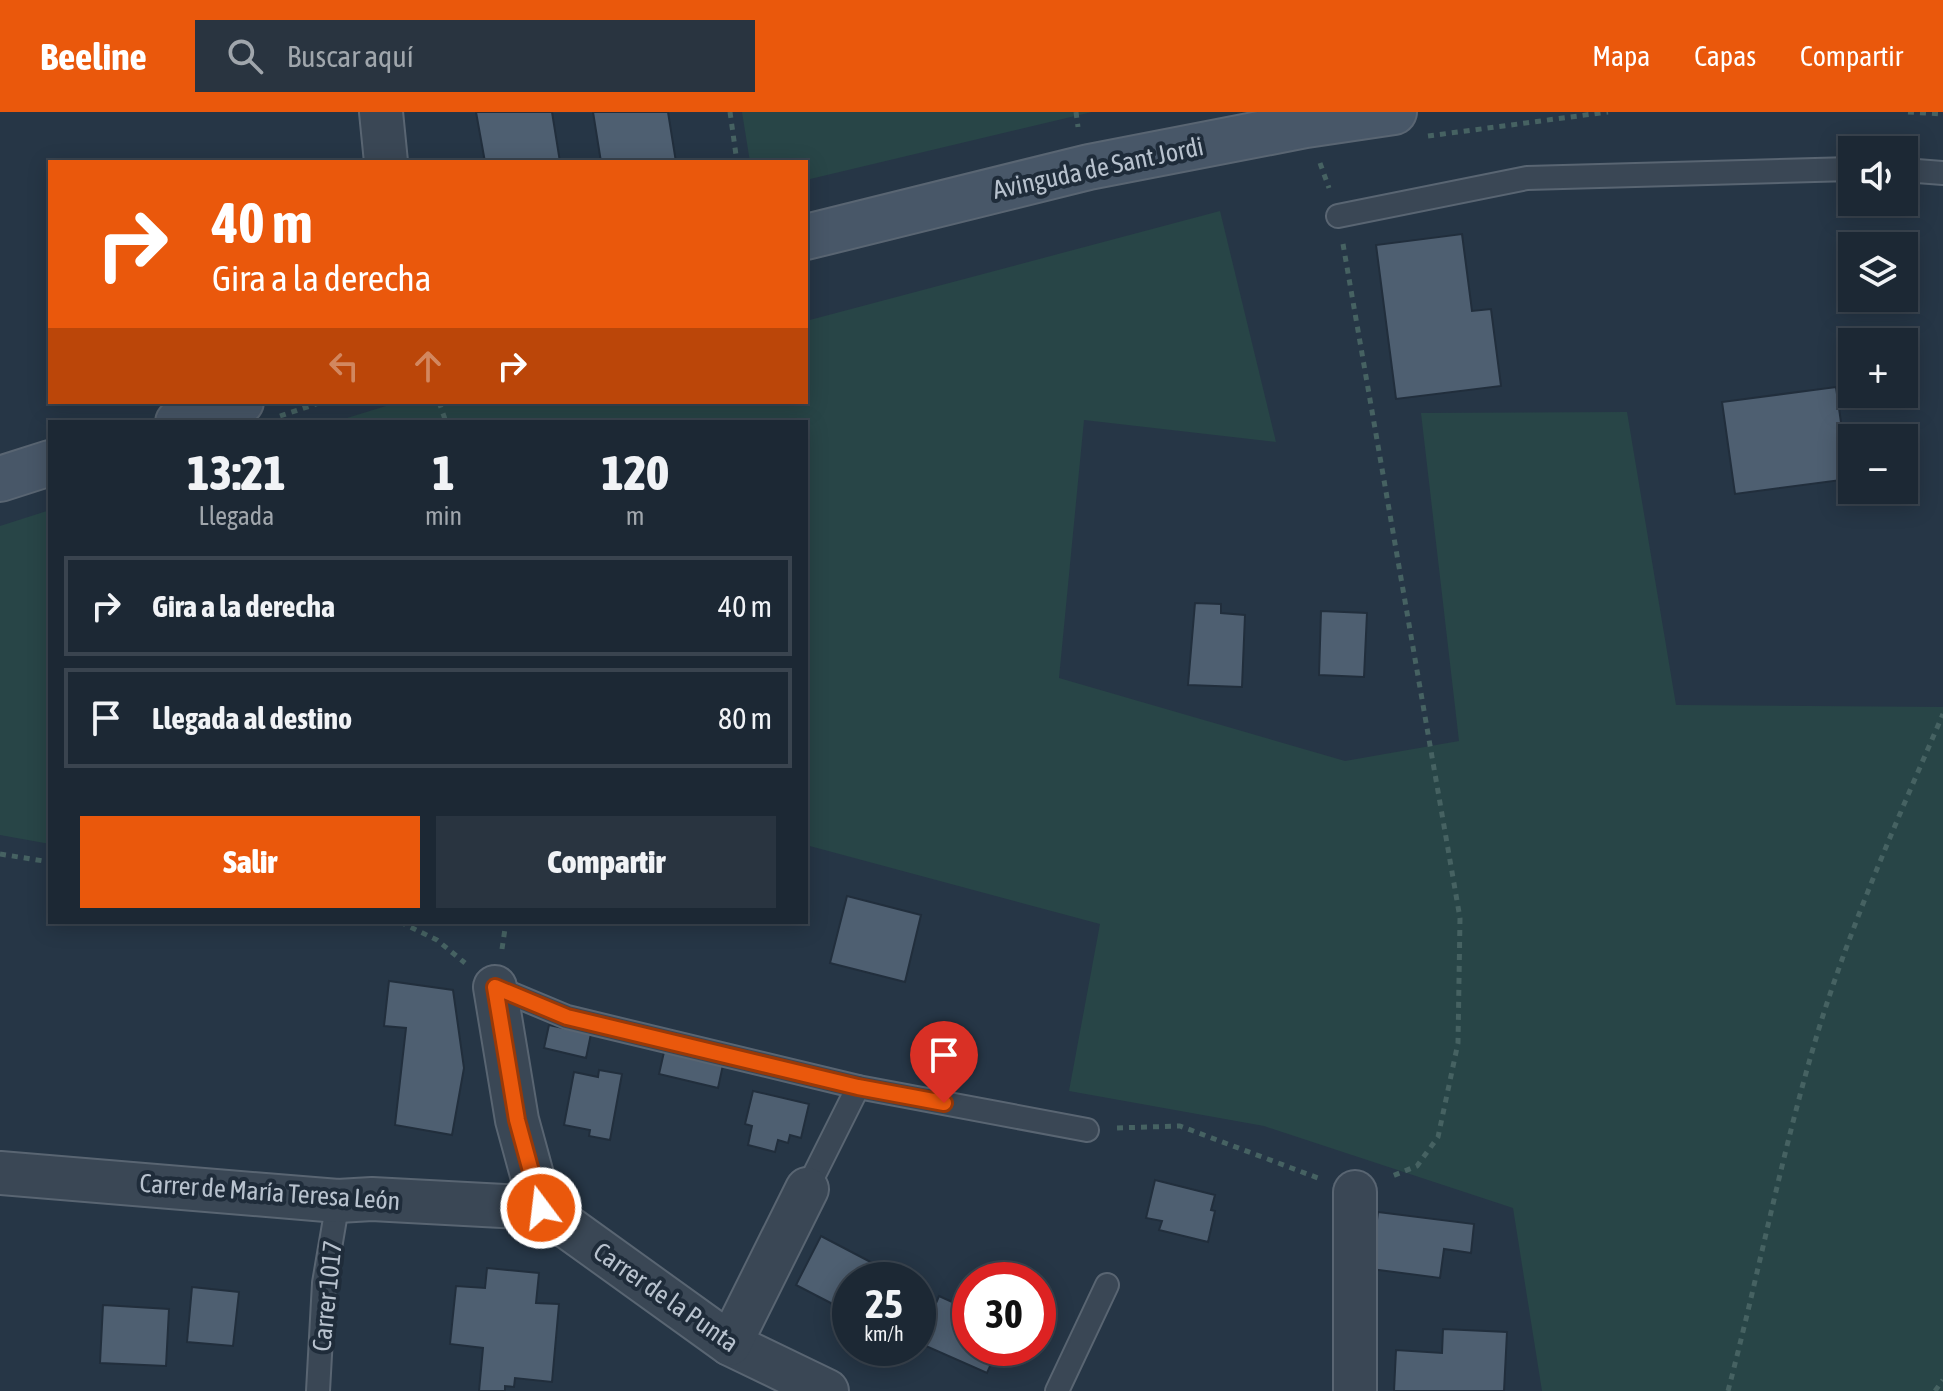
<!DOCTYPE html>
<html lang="es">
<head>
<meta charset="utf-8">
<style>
	:root { --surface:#1c2834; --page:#293440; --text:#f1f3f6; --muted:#a0a6ac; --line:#3a444f; --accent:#ea580c }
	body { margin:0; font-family:"Asap Condensed",sans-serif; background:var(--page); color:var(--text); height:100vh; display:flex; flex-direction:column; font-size:30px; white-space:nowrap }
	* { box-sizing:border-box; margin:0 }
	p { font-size:26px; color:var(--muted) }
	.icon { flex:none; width:44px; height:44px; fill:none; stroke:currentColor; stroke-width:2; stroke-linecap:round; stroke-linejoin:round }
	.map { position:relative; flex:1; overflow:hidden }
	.details { position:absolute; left:48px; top:308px; width:760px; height:504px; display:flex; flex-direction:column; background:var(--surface); border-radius:0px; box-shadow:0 4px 20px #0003,0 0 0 2px var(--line) }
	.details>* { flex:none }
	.guide { position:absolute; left:48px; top:48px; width:760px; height:244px; border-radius:0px; box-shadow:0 4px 20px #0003,0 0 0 2px var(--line); background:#ea580c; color:#fff; overflow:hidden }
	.tools { position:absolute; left:1838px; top:24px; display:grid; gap:16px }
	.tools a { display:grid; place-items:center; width:80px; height:80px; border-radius:0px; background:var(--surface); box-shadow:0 4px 20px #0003,0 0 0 2px var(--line); font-size:40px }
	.speed { position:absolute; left:832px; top:1150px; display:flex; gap:16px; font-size:40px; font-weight:700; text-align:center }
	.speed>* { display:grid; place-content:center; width:104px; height:104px; border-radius:50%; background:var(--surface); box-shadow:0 4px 20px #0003,0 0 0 2px var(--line); line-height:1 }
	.speed small { font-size:20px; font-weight:400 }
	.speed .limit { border:12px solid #d22; background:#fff; color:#111 }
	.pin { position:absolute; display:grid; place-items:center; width:68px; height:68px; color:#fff; margin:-82px -34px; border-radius:50% 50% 50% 0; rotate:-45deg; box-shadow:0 0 8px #0007 }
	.pin .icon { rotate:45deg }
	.me { position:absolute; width:88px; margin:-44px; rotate:345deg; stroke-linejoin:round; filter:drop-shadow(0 0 6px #0008) }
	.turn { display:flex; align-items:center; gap:28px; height:168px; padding:0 32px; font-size:36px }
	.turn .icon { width:104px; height:104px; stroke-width:2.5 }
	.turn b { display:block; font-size:56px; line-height:68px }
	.lanes { display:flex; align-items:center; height:76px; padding:0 32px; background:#0003; justify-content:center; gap:40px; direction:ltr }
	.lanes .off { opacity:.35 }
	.eta { display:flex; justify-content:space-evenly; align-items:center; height:136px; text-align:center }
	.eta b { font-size:48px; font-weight:800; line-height:56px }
	.action { display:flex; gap:16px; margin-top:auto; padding:16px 32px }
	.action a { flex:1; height:92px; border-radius:0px; background:var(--accent); color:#fff; font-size:32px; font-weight:800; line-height:92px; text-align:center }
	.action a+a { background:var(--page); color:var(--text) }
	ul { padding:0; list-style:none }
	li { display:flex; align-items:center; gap:24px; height:100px; margin:0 16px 12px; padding:0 16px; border:4px solid var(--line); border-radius:0px }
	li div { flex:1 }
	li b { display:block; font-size:30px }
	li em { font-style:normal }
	header { display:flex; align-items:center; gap:48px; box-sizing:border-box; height:112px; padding:0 40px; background:var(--accent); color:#fff }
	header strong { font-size:38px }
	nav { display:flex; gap:44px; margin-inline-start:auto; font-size:28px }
	.search { width:560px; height:72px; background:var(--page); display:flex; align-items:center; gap:20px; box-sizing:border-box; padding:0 28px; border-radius:0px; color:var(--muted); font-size:30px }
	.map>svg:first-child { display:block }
	.green { fill:#284547 }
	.building { fill:#4e5f71; stroke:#212e3c; stroke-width:2 }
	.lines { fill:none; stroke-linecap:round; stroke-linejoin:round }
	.lane-casing { stroke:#596572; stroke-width:26 }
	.street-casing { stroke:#596572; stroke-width:46 }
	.secondary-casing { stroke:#596572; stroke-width:48 }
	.path { stroke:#466262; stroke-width:5; stroke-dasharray:6 6; stroke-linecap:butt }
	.lane { stroke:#3a4755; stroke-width:22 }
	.street { stroke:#3a4755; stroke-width:42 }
	.secondary { stroke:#485768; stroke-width:44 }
	.route-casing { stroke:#983908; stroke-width:20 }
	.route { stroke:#ea580c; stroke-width:14 }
	.labels { text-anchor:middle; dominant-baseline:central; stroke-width:8; stroke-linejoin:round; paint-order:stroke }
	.street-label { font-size:26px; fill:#b8c2ce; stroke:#1f2c3a }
</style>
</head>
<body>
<header>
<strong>Beeline</strong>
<div class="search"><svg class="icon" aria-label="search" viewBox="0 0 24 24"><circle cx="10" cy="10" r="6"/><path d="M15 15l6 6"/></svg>Buscar aquí</div>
<nav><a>Mapa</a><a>Capas</a><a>Compartir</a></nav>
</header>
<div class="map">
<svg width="1943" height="1279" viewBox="0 0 1943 1279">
	<rect width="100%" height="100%" fill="#263646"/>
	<g class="green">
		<polygon points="742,0 1092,0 806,68 806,50 750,50"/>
		<polygon points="1220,99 1276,330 1084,308 1059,566 1345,649 1459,629 1421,301 1627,300 1676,593 1943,595 1943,1279 1542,1279 1513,1096 1264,1014 1069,979 1100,812 806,733 806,310 334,310 399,290 806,290 806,209"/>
		<polygon points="50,398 50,732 0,723 0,414"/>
	</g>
	<g class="building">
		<polygon points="476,0 552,0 560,50 485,50"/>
		<polygon points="593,0 668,0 676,50 601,50"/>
		<polygon points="1462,122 1472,199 1491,197 1501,274 1396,287 1376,133"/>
		<polygon points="1836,275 1849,367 1735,382 1722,290"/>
		<polygon points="1195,491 1221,492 1221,501 1245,503 1242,575 1188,573"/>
		<polygon points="1321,499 1367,501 1364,565 1319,563"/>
		<polygon points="847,784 921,803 905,870 830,851"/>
		<polygon points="389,869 453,878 464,956 452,1023 395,1013 406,916 384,914"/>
		<polygon points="549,913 591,922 586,946 544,936"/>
		<polygon points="664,940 723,953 718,976 659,962"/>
		<polygon points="599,958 622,962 610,1028 589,1024 590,1018 564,1013 574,960 598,965"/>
		<polygon points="753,979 809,992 801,1026 790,1023 788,1031 778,1028 775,1040 748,1033 752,1014 745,1012"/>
		<polygon points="1155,1068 1215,1083 1211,1098 1215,1099 1208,1130 1159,1118 1162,1109 1146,1106"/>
		<polygon points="1378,1100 1474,1112 1471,1141 1444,1137 1440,1166 1371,1157"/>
		<polygon points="821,1124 884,1157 878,1168 850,1168 850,1201 796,1173"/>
		<polygon points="487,1156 539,1161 536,1191 559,1192 552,1270 515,1266 514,1275 505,1274 505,1279 479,1279 483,1236 450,1232 456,1174 485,1176"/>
		<polygon points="192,1175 239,1180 233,1234 187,1230"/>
		<polygon points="939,1184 970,1198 970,1236 998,1236 987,1261 919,1231"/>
		<polygon points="103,1193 169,1197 166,1254 100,1251"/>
		<polygon points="1443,1217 1507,1220 1504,1279 1394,1279 1396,1238 1442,1241"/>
	</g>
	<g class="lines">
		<defs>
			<g id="lane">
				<polyline points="1904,58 1943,61"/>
				<polyline points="1338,104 1527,66 1852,57"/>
				<polyline points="495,875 567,905 858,975 1087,1018"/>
				<polyline points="807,1077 858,975"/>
				<polyline points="318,1279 324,1171 338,1089"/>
				<polyline points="1057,1279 1107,1173"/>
			</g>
			<g id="street">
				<polyline points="381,0 386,50"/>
				<polyline points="495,875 517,1008 541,1096 730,1232 827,1279"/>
				<polyline points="0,1061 338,1089 372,1087 541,1096"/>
				<polyline points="1355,1080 1355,1279"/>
				<polyline points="730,1232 807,1077"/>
			</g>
			<g id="secondary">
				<polyline points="806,125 1089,55 1306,13 1394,0"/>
				<polyline points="178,310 241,290"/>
				<polyline points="0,367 50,351"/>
			</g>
		</defs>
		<use href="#lane" class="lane-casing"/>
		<use href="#street" class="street-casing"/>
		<use href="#secondary" class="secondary-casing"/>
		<g class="path">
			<polyline points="730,0 737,50"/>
			<polyline points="1076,0 1078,15"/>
			<polyline points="1908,0 1943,2"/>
			<polyline points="1428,24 1608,0"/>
			<polyline points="1320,51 1329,76"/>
			<polyline points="1343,132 1460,806 1458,931 1438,1025 1417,1054 1390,1065"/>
			<polyline points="439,290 446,310"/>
			<polyline points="280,304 322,290"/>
			<polyline points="0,742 50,750"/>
			<polyline points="400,810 437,828 465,851"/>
			<polyline points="502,837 506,810"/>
			<polyline points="1117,1016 1180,1014 1318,1066"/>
			<path d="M 1728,1279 C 1760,1157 1783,1034 1820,913 C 1853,807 1899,704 1943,602"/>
			<polyline points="1935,1279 1943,1268"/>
		</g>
		<use href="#lane" class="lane"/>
		<use href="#street" class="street"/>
		<use href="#secondary" class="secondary"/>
	</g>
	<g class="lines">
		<defs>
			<polyline id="route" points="541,1096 517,1008 495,875 567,905 858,975 944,991"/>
		</defs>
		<use href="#route" class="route-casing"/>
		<use href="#route" class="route"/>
	</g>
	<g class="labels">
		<g class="street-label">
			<text transform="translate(1098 56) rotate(-12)">Avinguda de Sant Jordi</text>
			<text transform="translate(270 1080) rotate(4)">Carrer de María Teresa León</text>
			<text transform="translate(327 1184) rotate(-84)">Carrer 1017</text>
			<text transform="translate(666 1185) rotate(35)">Carrer de la Punta</text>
		</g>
	</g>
</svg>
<div class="tools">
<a><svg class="icon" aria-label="sound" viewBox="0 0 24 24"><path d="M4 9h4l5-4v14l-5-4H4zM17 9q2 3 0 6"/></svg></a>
<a><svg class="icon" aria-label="layers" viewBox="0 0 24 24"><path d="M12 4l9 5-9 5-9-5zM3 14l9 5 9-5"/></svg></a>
<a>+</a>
<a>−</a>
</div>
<div class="speed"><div>25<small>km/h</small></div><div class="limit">30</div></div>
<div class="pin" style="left:944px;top:991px;background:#d93025"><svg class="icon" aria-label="arrive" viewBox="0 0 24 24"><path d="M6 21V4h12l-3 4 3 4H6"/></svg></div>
<svg class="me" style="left:541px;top:1096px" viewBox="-20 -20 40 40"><circle r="17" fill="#ea580c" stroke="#fff" stroke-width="3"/><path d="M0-11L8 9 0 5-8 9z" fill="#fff"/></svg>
<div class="guide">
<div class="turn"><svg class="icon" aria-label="right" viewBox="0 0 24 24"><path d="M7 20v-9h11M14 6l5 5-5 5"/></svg><div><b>40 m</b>Gira a la derecha</div></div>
<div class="lanes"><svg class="icon off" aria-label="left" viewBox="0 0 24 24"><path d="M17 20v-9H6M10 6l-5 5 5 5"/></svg><svg class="icon off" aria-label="ahead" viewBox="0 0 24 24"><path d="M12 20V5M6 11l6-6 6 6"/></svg><svg class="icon" aria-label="right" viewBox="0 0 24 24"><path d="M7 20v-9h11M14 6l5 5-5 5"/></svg></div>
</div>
<section class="details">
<div class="eta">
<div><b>13:21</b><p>Llegada</p></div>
<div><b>1</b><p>min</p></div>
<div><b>120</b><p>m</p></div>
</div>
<ul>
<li><svg class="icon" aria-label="right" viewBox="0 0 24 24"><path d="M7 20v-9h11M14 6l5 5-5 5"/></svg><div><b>Gira a la derecha</b></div><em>40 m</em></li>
<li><svg class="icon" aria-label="arrive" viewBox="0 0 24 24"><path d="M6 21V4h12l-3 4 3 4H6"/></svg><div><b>Llegada al destino</b></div><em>80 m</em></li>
</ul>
<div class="action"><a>Salir</a><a>Compartir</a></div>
</section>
</div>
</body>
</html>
